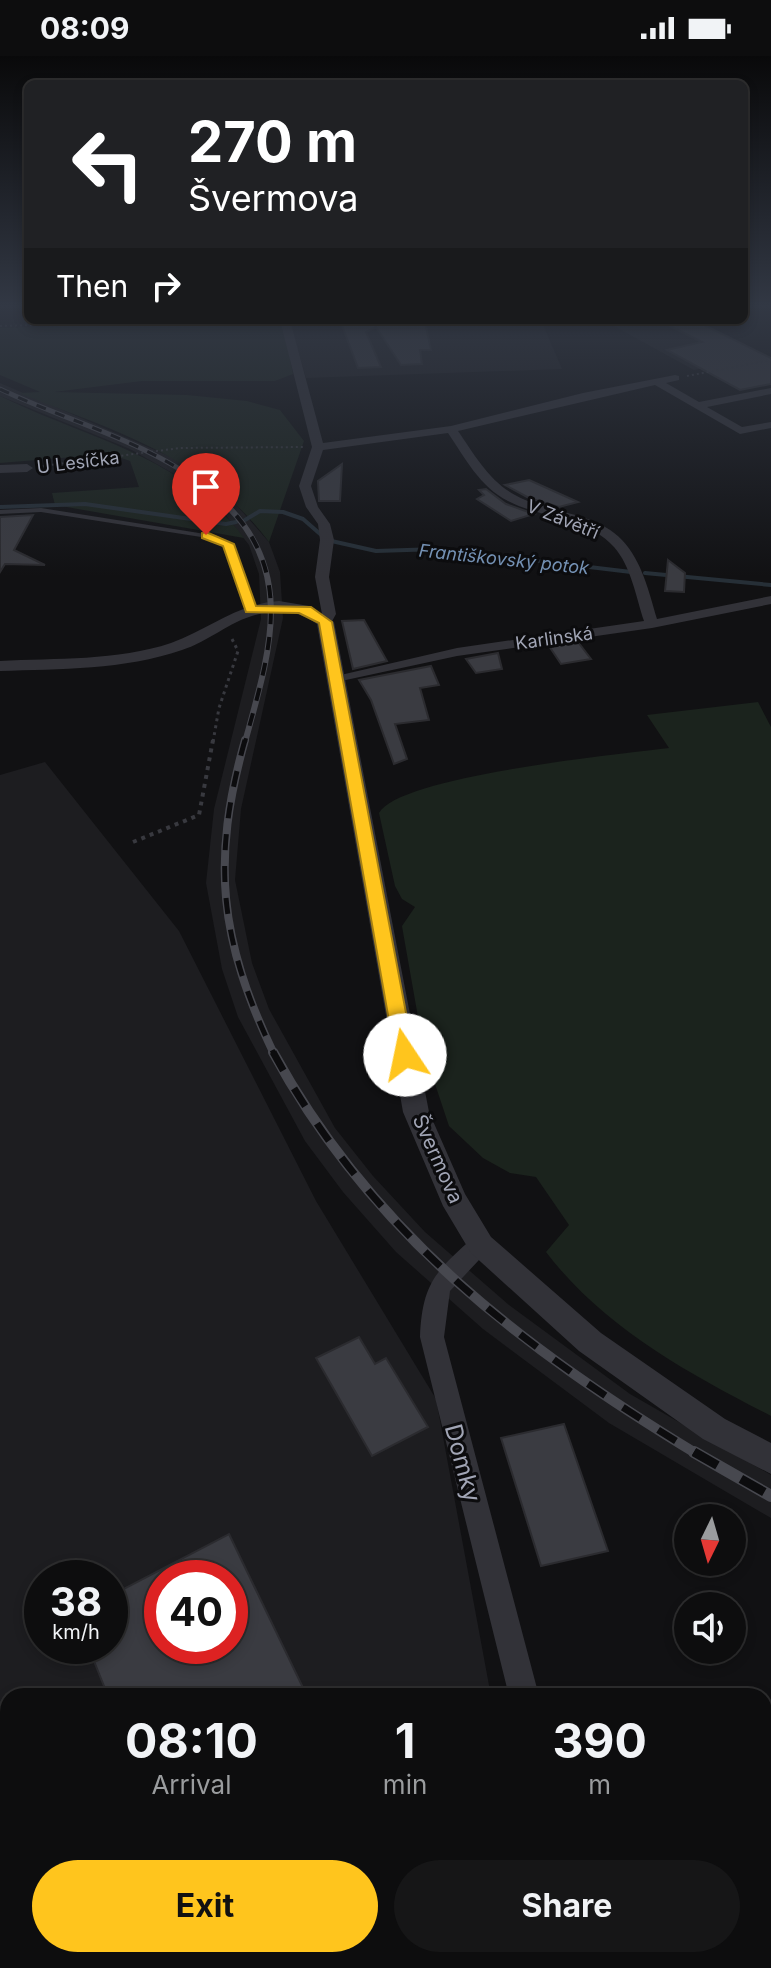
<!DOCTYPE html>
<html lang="en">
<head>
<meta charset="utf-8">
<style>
	:root { --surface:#0d0d0e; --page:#161617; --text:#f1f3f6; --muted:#9a9c9e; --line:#2d2d2e; --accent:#ffc51d }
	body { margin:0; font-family:Inter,sans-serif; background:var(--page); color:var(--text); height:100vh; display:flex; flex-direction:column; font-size:30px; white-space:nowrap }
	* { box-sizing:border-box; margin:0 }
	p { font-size:26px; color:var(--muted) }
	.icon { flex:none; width:44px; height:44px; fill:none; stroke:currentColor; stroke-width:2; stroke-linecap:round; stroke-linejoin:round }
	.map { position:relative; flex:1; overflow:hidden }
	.side { position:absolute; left:0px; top:1632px; width:772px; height:280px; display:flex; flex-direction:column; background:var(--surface); border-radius:24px 24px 0 0; box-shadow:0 4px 12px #0003,0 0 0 2px var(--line) }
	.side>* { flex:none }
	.guide { position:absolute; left:24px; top:24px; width:724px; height:244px; border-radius:12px; box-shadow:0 4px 12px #0003,0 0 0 2px var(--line); background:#202124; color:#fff; overflow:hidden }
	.needle { width:52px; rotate:185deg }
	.buttons { position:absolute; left:674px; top:1448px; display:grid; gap:16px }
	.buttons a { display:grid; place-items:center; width:72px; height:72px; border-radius:50%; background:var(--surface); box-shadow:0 4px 12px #0003,0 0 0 2px var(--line); font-size:40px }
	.speed { position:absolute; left:24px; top:1504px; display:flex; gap:16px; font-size:40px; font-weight:700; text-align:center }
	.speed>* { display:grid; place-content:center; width:104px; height:104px; border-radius:50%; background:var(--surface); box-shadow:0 4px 12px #0003,0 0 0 2px var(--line); line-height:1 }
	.speed small { font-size:20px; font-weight:400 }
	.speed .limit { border:12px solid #d22; background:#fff; color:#111 }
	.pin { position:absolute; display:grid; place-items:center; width:68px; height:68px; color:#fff; margin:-82px -34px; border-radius:50% 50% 50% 0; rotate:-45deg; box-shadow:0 0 8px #0007 }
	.pin .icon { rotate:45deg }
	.me { position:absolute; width:88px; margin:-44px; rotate:349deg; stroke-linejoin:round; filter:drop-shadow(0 0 6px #0008) }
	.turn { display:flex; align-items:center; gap:28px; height:168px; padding:0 32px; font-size:36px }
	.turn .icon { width:104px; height:104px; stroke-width:2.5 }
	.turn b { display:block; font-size:56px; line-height:68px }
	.then { display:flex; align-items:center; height:76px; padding:0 32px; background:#0003; gap:16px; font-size:30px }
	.eta { display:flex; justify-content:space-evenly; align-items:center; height:136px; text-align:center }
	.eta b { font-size:48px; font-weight:700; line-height:56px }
	.primary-button { display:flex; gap:16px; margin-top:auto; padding:16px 32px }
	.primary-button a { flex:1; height:92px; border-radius:48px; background:var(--accent); color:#111; font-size:32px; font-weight:700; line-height:92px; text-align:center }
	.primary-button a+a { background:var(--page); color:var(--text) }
	.status { display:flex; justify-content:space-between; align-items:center; height:56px; padding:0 40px; background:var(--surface); direction:ltr }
	.status svg { height:22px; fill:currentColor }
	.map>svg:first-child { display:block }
	.built { fill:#1d1d20; fill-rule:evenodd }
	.green { fill:#1b231d }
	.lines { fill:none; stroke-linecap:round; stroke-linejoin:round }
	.stream { stroke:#262f37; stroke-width:4 }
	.building { fill:#3a3b41; stroke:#2b2b2f; stroke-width:2; fill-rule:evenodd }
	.path-far2 { stroke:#38393f; stroke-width:2; stroke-dasharray:2 3; stroke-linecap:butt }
	.path-far1 { stroke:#38393f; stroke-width:3; stroke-dasharray:3 4; stroke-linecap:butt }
	.path { stroke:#38393f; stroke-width:4; stroke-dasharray:4 5; stroke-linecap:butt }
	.service { fill:#323238; fill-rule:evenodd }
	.minor { fill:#323238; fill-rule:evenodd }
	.tertiary { fill:#323238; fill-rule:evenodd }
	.rail-far4-casing { stroke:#47484f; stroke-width:5 }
	.rail-far3-casing { stroke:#47484f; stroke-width:6 }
	.rail-far2-casing { stroke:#47484f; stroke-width:8 }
	.rail-far1-casing { stroke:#47484f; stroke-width:10 }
	.rail-casing { stroke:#47484f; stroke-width:12 }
	.rail-far4 { stroke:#0c0c0e; stroke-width:3; stroke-dasharray:10; stroke-linecap:butt }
	.rail-far3 { stroke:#0c0c0e; stroke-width:4; stroke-dasharray:13; stroke-linecap:butt }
	.rail-far2 { stroke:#0c0c0e; stroke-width:5; stroke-dasharray:16; stroke-linecap:butt }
	.rail-far1 { stroke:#0c0c0e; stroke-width:7; stroke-dasharray:21; stroke-linecap:butt }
	.rail { stroke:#0c0c0e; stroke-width:9; stroke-dasharray:27; stroke-linecap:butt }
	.route { fill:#ffc51d; stroke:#a68013; stroke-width:2 }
	.labels { text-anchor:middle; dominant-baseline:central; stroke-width:6; stroke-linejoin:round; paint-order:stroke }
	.far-street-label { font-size:18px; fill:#a1a5b5; stroke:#0c0c0e }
	.far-water-label { font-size:18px; font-style:italic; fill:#7491b4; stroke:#0c0c0e }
	.street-label { font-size:20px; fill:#a1a5b5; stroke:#0c0c0e }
	.near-street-label { font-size:24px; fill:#a1a5b5; stroke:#0c0c0e }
</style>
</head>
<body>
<div class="status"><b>08:09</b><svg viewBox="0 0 49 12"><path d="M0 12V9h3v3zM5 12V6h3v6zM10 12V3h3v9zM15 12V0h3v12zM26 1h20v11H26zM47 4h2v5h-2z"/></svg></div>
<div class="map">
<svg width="771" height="1912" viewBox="0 0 771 1912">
	<rect width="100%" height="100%" fill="#111113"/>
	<g class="built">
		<polygon points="289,264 541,264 562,313 306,322"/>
		<polygon points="603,264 691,264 760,299 694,314"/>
		<polygon points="0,327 178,404 224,435 269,486 280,516 283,562 241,753 235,824 252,907 269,953 335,1072 373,1120 425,1176 509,1249 630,1338 771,1419 771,1462 609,1367 483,1273 396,1196 343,1136 305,1085 238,961 222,913 206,827 214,753 261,563 259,518 249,489 220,452 190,427 130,393 0,340"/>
		<path d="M 45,706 L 179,875 L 316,1145 L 436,1343 L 491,1640 L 8,1640 L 8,1904 L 550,1904 L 552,1912 L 0,1912 L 0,719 ZM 42,1522 L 110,1522 L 110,1590 L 42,1590 ZM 162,1522 L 230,1522 L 230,1590 L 162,1590 Z"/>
	</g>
	<g class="green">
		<path d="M 246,264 L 283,268 L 293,318 L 275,325 L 142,325 L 54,336 L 187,339 L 247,345 L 280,354 L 304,385 L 269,486 C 205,400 114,375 19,337 L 40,336 L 0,319 L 0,272 Z"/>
		<path d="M 0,340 C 87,383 183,399 244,482 L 55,449 L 52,437 L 139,431 L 130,405 L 110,398 L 0,407 Z"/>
		<path d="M 758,646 L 771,671 L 771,1360 C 688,1317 604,1272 546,1196 L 569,1169 L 536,1121 L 510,1117 L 483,1102 L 449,1070 L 424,995 L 403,876 L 402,870 L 415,851 L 402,843 L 395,830 L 379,757 C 399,720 620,698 669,692 L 647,659 Z"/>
	</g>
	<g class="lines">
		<g class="stream">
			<polyline points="0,451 85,448 226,468 236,466"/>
			<polyline points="245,464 260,455 283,456 303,463 327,484 376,495 438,493 631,516"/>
			<polyline points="645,517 771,529"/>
		</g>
	</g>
	<g class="building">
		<polygon points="340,264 425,266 431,294 420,294 422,308 401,309 376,271 366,276 381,311 358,312"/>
		<polygon points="658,264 694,264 771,302 771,328 740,334 667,294 702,286"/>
		<polygon points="342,408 340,445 319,445 318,425"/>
		<polygon points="529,424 578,446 559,451 529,442 505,429"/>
		<polygon points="486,433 506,448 534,458 511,465 477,443 484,439 479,434"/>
		<polygon points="33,459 14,494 45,509 5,508 0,516 0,461"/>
		<polygon points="668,504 685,517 684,536 665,535"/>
		<polygon points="364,564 387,605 353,613 342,565"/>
		<polygon points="578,586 591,603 561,608 549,590"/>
		<polygon points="498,597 502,613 476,617 466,603"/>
		<polygon points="431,610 439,629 420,632 429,664 395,668 407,703 394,708 371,644 359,624"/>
		<polygon points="359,1281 375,1308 386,1302 428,1371 372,1400 316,1302"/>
		<polygon points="564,1368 608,1495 541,1510 501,1382"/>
		<path d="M 229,1478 L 307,1640 L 108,1640 L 88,1590 L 110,1590 L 110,1540 ZM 162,1522 L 230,1522 L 230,1590 L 162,1590 Z"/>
	</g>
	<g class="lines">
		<g class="path-far2">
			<polyline points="78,264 78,268 136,266"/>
			<polyline points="0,270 78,268"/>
			<polyline points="687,320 771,304"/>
			<polyline points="42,410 180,392 304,391"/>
		</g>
		<polyline class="path-far1" points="213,686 219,652 238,595 231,581"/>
		<polyline class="path" points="133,786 199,759 213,684"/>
		<polygon class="service" points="41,452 218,480 231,488 255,554 251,556 247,554 225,489 214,483 41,456 0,458 0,454"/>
		<g class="minor">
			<polygon points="144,264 195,264 190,267 148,268"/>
			<path d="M 280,264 L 290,264 L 323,387 L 451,370 L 583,337 L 675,319 L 679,320 L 679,324 L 666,327 L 699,346 L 771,332 L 771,338 L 707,351 L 742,371 L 771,366 L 771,372 L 740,378 L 655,329 L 458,375 C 474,398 489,425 515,439 C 547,457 596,456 622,484 C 642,505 649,536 657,563 L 771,540 L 771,548 L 652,572 L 457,600 L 332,627 L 332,621 L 457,592 L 644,565 C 636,541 631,510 614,491 C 589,462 540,462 508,445 C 480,431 465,402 448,377 L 323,394 L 311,430 L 318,451 L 330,468 L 334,484 L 329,521 L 336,558 L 330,569 L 320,569 L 318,566 L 322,558 L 315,521 L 320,484 L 318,468 L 306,451 L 299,430 L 312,391 Z"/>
			<polygon points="0,409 27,408 33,412 27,416 0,417"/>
			<path d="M 481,1179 L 489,1182 L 493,1189 L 450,1235 L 444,1281 L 539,1640 L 509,1640 L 420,1281 C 422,1229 435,1215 473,1182 Z"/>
			<polygon points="574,1904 608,1904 610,1912 576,1912"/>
		</g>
		<path class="tertiary" d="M 279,545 L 309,550 L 334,566 L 429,1056 L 465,1138 L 491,1181 L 601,1277 L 725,1363 L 771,1387 L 771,1418 L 703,1383 L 579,1295 L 471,1197 L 443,1150 L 403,1056 L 317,568 C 301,556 284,554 265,557 C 234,561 211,585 182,594 C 124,614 60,613 0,615 L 0,605 C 56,602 117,605 171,587 C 209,573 236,548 279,545 Z"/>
		<defs>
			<path id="rail-far4" d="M 0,333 C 73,368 159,388 220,443"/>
			<path id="rail-far3" d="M 218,441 C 298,512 270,595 245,686"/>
			<path id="rail-far2" d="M 245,684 C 211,805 219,883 274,998"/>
			<path id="rail-far1" d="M 273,996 C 372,1178 523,1292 697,1398"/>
			<g id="rail">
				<polyline points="694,1396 771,1440"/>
				<polyline points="0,1737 8,1747"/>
				<polyline points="257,1904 276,1912"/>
			</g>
		</defs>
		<use href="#rail-far4" class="rail-far4-casing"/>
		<use href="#rail-far3" class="rail-far3-casing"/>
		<use href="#rail-far2" class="rail-far2-casing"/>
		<use href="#rail-far1" class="rail-far1-casing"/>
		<use href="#rail" class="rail-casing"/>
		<use href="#rail-far4" class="rail-far4"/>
		<use href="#rail-far3" class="rail-far3"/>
		<use href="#rail-far2" class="rail-far2"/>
		<use href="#rail-far1" class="rail-far1"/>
		<use href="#rail" class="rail"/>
	</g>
	<linearGradient id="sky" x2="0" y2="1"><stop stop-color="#09090a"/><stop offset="0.48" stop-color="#323844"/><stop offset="1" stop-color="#323844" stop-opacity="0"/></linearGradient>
	<rect width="771" height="520" fill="url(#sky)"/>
	<polygon class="route" points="206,476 234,488 256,550 311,551 332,566 414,999 411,1004 398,1004 395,999 319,567 299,557 246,556 223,490 202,482 202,477"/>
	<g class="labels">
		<g class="far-street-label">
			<text transform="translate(78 406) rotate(-7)">U Lesíčka</text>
			<text transform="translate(563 463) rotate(22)">V Závětří</text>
			<text transform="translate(554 582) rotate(-8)">Karlinská</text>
		</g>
		<g class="far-water-label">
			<text transform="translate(504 503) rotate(6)">Františkovský potok</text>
		</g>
		<g class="street-label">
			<text transform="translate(438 1103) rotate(66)">Švermova</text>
		</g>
		<g class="near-street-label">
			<text transform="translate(463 1407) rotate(75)">Domky</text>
		</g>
	</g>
</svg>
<div class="buttons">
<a><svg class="needle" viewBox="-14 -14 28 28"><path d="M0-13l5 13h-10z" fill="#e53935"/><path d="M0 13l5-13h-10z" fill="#9a9c9e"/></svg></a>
<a><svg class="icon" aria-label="sound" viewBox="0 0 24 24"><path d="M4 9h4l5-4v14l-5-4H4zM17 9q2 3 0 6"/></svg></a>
</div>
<div class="speed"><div>38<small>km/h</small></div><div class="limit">40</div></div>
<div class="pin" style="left:206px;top:479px;background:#d93025"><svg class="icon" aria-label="arrive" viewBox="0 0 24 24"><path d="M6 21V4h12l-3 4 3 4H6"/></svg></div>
<svg class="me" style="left:405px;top:999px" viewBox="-20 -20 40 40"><circle r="19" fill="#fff"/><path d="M0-13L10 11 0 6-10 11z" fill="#ffc51d"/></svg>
<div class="guide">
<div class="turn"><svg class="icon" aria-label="left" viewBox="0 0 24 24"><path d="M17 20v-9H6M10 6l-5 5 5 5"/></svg><div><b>270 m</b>Švermova</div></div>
<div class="then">Then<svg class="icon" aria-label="right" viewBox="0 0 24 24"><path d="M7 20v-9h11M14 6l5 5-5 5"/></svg></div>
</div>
<section class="side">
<div class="eta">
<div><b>08:10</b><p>Arrival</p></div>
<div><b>1</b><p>min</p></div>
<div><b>390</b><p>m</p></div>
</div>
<div class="primary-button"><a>Exit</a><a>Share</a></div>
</section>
</div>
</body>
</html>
